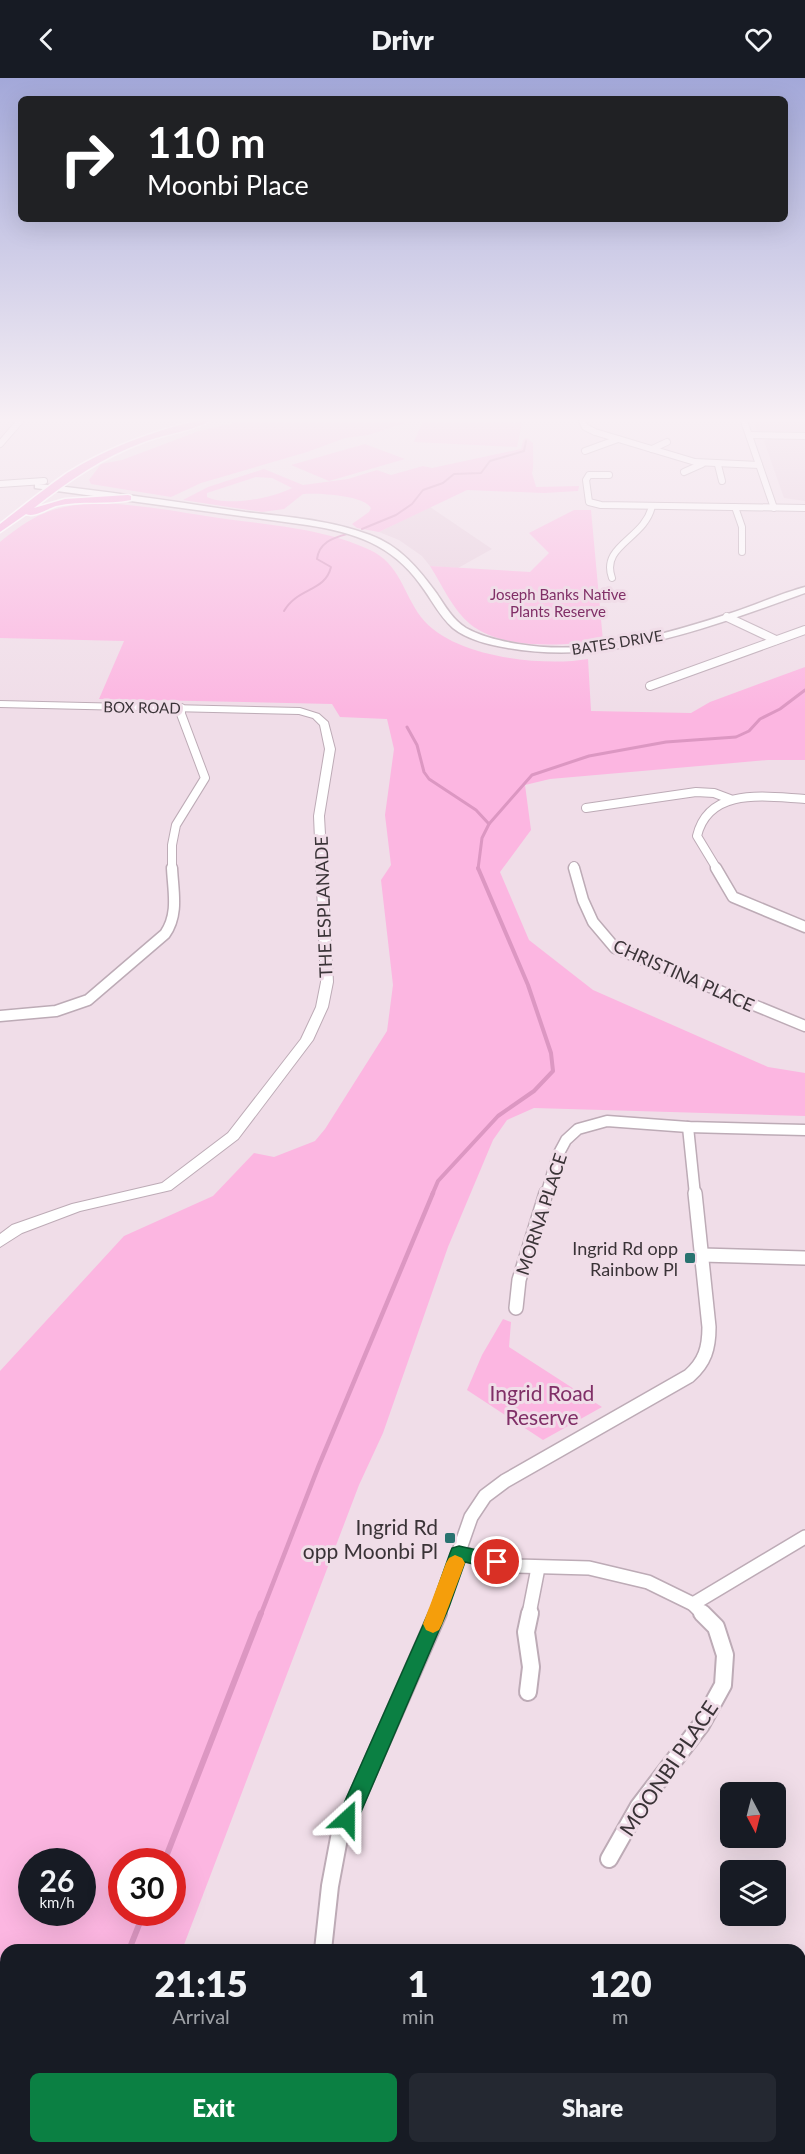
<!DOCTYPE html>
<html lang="en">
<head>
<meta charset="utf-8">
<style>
	:root { --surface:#171b24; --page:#242831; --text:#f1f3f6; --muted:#9ea1a6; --accent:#0b8043 }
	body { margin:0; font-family:Lato,sans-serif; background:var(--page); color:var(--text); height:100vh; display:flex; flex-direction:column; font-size:22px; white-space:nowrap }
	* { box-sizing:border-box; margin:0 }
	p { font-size:20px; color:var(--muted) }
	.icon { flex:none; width:33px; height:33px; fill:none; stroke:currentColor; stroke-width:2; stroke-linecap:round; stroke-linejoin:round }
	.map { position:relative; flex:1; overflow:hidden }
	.sheet { position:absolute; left:0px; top:1866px; width:806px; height:210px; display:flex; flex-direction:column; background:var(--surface); border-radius:18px 18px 0 0; box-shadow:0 6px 24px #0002 }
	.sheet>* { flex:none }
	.guide { position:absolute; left:18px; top:18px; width:770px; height:126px; border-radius:9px; box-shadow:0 6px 24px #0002; background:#202124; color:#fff; overflow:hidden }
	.needle { width:39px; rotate:173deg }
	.buttons { position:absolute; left:720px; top:1704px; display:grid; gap:12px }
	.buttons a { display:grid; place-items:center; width:66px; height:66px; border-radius:9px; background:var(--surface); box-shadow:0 6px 24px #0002; font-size:30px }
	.speed { position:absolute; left:18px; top:1770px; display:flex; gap:12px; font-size:30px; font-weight:700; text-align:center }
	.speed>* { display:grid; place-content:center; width:78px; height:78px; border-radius:50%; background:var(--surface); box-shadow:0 6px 24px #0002; line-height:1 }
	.speed small { font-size:15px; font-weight:400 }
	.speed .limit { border:9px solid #d22; background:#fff; color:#111 }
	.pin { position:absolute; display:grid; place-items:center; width:51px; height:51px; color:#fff; margin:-26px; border:3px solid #fff; border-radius:50%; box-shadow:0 2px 6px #0007 }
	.me { position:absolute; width:66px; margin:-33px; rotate:24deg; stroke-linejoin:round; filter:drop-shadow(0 0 4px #0008) }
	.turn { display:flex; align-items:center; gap:21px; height:126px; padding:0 30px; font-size:27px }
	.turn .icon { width:78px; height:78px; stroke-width:2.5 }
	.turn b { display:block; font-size:42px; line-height:51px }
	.eta { display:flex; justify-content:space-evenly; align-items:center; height:102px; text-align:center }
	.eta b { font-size:36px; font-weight:800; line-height:42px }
	.cta { display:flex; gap:12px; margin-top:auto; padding:12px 30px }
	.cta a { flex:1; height:69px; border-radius:9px; background:var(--accent); color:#fff; font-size:24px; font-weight:800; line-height:69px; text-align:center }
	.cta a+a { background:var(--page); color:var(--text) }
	header { display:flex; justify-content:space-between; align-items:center; height:78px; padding:0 30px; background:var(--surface); font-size:27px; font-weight:800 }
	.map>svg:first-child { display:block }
	.built { fill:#e8cedd }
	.green { fill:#fcb6e1; fill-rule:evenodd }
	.water { fill:#dc97c2 }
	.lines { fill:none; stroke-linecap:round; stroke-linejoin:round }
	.stream-far4 { stroke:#dc97c2; stroke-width:2 }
	.stream-far3 { stroke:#dc97c2; stroke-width:3 }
	.stream-far2 { stroke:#dc97c2; stroke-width:4 }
	.stream-far1 { stroke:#dc97c2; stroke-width:4.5 }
	.stream { stroke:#dc97c2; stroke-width:6 }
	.minor-far4-casing { stroke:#bdabb6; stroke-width:8 }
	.minor-far3-casing { stroke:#bdabb6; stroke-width:10 }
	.minor-far2-casing { stroke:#bdabb6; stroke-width:13 }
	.minor-far1-casing { stroke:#bdabb6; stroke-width:16 }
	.minor-casing { stroke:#bdabb6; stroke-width:20 }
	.tertiary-casing { stroke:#bdabb6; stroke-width:2 }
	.secondary-casing { stroke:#bdabb6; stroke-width:3 }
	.trunk-casing { stroke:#fff; stroke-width:3 }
	.minor-far4 { stroke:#fff; stroke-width:6 }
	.minor-far3 { stroke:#fff; stroke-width:8 }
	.minor-far2 { stroke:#fff; stroke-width:10 }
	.minor-far1 { stroke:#fff; stroke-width:13 }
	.minor { stroke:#fff; stroke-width:16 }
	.tertiary { fill:#fff; fill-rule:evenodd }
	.secondary { fill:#fff; fill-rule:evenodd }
	.trunk { fill:#faaade; fill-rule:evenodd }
	.route { fill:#0b8043; stroke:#07532c; stroke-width:1.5 }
	.slow { fill:#f59e0b }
	.poi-dot { fill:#297370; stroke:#f0dde8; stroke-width:2 }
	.labels { text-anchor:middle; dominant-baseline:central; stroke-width:6; stroke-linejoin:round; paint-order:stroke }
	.far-park-label { font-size:15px; fill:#802f67; stroke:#f0dde8 }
	.far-street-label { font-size:15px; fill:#3a3337; stroke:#f0dde8 }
	.street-label { font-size:18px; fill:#3a3337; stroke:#f0dde8 }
	.poi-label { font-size:18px; fill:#3a3337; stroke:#f0dde8; text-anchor:end }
	.near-park-label { font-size:21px; fill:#802f67; stroke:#f0dde8 }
	.near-poi-label { font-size:21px; fill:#3a3337; stroke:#f0dde8; text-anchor:end }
	.near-street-label { font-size:21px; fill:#3a3337; stroke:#f0dde8 }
</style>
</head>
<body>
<header><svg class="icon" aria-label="back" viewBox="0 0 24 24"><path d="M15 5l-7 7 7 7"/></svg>Drivr<svg class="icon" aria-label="heart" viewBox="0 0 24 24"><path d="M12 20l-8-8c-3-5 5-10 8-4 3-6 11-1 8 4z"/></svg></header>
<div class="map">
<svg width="805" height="2076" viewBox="0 0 805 2076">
	<rect width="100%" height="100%" fill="#f0dde8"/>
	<g class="built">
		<polygon points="753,343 805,343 805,354 760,353 756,352"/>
		<polygon points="769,361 805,362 805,423 784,420 764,363"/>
		<polygon points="430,429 492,471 458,490 430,488 422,478 399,462 379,454"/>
	</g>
	<g class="green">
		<polygon points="243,343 412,343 368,357 345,360 307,374 201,405 171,419 91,406 89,402 101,386 122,382 199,353"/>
		<polygon points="423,343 522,345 517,369 414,364"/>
		<path d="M 527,360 L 533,365 C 533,371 534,390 532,395 L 536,409 L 579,408 L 578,413 L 544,415 L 467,412 L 379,454 L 357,450 L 352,446 L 369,434 L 371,430 C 364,417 317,415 303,416 L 284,431 L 262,434 L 183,422 L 208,409 L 264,391 L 303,407 L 348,401 L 377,392 L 391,397 L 423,388 L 432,390 L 521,371 L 523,362 ZM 256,399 L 272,400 L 292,410 C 273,420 227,429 207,419 L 207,415 Z"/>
		<polygon points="365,366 405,381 329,403 291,387"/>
		<path d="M 97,425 C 138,426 179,434 219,440 C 269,447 323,450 370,472 C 400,486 403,515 421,539 C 451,579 542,589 588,581 L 591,633 L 691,635 L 710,624 L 805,589 L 805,682 L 768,682 L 550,701 L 525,707 L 531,752 L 500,794 L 529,862 L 593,912 L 768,989 L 805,995 L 805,1038 L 534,1030 L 507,1042 L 493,1062 L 448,1169 L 383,1355 L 359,1407 L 182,1872 L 6,1872 L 6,2000 L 0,2003 L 0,1293 L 124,1158 L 213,1118 L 254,1075 L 274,1079 L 315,1063 L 325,1051 L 387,953 L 393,907 L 381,802 L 391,787 L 385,737 L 394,671 L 387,641 L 340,639 L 332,626 L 99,621 L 124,563 L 0,560 L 0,464 C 35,436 51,428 97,425 ZM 32,1784 L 82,1784 L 82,1834 L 32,1834 ZM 122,1784 L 172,1784 L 172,1834 L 122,1834 Z"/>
		<path d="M 574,432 L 591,432 L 603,563 C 563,567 504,573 470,546 C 453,532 442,507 430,488 L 530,494 L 549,475 L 529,455 Z"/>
		<polygon points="503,1241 511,1244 509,1269 602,1329 543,1362 467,1312 482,1277"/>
		<polygon points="30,2070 103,2070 101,2076 27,2076"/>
	</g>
	<polygon class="water" points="6,2000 6,2070 30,2070 27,2076 0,2076 0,2003"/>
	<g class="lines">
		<g class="stream-far4">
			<polyline points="362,451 396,437 412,426 423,412 443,405 454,396 481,395 490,383 524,373 526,363"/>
			<path d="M 284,533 C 298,509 325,514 331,489 L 317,481 C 319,465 332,460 347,456"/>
		</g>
		<g class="stream-far3">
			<polyline points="407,649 417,667 424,694 429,701 476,732 489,746"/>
			<polyline points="478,791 482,760 489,746 532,697 589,678 666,664 736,659 749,653 760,641 780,631 805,612"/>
		</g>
		<polyline class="stream-far2" points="432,1117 438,1103 498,1038 534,1013 553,993 551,975 528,907 478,790"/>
		<polyline class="stream-far1" points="261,1536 319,1387 433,1115"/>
		<g class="stream">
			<polyline points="164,1784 261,1535"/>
			<polyline points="129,1872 144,1834"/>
		</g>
		<defs>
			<g id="minor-far4">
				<polyline points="582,343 585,349 595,354 695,384 759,387"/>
				<polyline points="744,343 774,430"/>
				<polyline points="749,357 805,358"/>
				<polyline points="0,366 20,343"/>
				<polyline points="652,371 667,364"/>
				<polyline points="585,373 618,361"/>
				<polyline points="718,387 722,403"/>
				<polyline points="684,394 702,386"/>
				<polyline points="609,397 589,397 586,402 589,424 601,427 805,430"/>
				<polyline points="0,406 44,403"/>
				<polyline points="735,429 742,449 742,474"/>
				<path d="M 612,500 C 600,467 645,461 652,428"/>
			</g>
			<g id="minor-far3">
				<polyline points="727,539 776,562"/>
				<polyline points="650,608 805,552"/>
				<polyline points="586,730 696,714 714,715 730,721"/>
				<polyline points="574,788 575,791"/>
				<polyline points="172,791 172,767 176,747 205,700 181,636 181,630"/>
				<path d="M 717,791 L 697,758 C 709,708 767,719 805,721"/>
			</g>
			<g id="minor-far2">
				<polyline points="574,790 583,822 593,844 615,870 805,948"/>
				<polyline points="716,790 733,819 805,849"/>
				<path d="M 0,938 L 56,933 L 88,922 L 165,856 C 179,836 173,813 172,790"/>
				<polyline points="688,1049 695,1117"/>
				<polyline points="546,1117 558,1077 566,1062 578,1051 607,1043 688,1049 805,1052"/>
			</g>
			<g id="minor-far1">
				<polyline points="702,1177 805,1180"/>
				<polyline points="516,1230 519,1202 546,1115"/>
				<polyline points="459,1475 517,1488 589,1490 648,1504 693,1526 703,1536"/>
				<polyline points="693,1526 805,1459"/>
				<path d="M 437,1536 L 471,1439 L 485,1418 L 505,1403 L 689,1298 C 705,1284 709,1270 709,1249 L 695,1115"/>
				<polyline points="529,1536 538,1490"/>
			</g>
			<g id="minor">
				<polyline points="528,1614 531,1589 526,1554 530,1535"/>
				<polyline points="609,1781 639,1728 701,1647 723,1607 725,1577 716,1549 702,1535"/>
				<polyline points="323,1872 330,1808 339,1760 438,1535"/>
				<polyline points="800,1948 805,1941"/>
				<polyline points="586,2070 591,2074 610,2070"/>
				<polyline points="305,2076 306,2070"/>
			</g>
			<polygon id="tertiary" points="0,623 300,630 319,636 328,644 335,671 324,738 333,904 328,929 313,962 238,1061 171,1112 80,1133 22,1155 0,1169 0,1156 12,1147 72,1126 162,1105 228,1055 301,961 316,929 321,904 314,738 325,671 320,647 313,640 299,636 0,629"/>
			<path id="secondary" d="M 38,406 C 107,413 176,424 245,434 C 287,439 330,442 370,457 C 400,468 419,491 437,516 C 445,528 453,542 466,550 C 482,559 501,563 518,566 C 589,578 661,558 728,536 C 754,528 779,516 805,509 L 805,515 C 710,549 611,588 508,570 C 490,567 468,562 453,550 C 439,538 431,520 420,506 C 392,467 354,454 307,447 L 35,410 L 35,406 Z"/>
			<path id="trunk" d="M 196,343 L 209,343 C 197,352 161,357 144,364 C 103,379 68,403 34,430 L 65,421 L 128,417 L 131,418 L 131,422 C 107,427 81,422 56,428 C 47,431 34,440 26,436 L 0,454 L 0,446 C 22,429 44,411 67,395 C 107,370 150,354 196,343 Z"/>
		</defs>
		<use href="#minor-far4" class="minor-far4-casing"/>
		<use href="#minor-far3" class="minor-far3-casing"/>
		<use href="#minor-far2" class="minor-far2-casing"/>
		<use href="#minor-far1" class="minor-far1-casing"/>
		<use href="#minor" class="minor-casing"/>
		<use href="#tertiary" class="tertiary-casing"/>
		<use href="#secondary" class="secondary-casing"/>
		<use href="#trunk" class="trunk-casing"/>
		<use href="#minor-far4" class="minor-far4"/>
		<use href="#minor-far3" class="minor-far3"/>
		<use href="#minor-far2" class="minor-far2"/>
		<use href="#minor-far1" class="minor-far1"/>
		<use href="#minor" class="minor"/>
		<use href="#tertiary" class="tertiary"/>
		<use href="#secondary" class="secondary"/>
		<use href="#trunk" class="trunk"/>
	</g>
	<linearGradient id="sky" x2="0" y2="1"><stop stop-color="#a3a8d9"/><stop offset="0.54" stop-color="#f8f0f5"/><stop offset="1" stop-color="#f8f0f5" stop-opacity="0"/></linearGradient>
	<rect width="805" height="633" fill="url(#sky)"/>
	<polygon class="route" points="459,1468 503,1478 506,1484 503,1489 497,1492 465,1484 449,1529 355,1748 347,1751 340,1748 337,1741 431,1529 450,1475 452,1470"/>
	<polygon class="slow" points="455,1477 462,1480 465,1485 442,1546 439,1552 433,1555 426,1552 423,1546 446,1485 449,1480"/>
	<g class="poi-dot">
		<rect x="684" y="1174" width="12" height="12" rx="3"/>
		<rect x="444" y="1454" width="12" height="12" rx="3"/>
	</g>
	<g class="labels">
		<g class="far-park-label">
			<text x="558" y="516">Joseph Banks Native<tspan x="558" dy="17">Plants Reserve</tspan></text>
		</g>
		<g class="far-street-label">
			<text transform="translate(617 564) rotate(-9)">BATES DRIVE</text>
			<text transform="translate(142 629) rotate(1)">BOX ROAD</text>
		</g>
		<g class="street-label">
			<text transform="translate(323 829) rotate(-92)">THE ESPLANADE</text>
			<text transform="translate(684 897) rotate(24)">CHRISTINA PLACE</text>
			<text transform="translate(541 1136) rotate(-72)">MORNA PLACE</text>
		</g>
		<g class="poi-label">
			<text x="678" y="1170">Ingrid Rd opp<tspan x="678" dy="21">Rainbow Pl</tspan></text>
		</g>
		<g class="near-park-label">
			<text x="542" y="1314">Ingrid Road<tspan x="542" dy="24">Reserve</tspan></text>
		</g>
		<g class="near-poi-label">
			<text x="438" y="1448">Ingrid Rd<tspan x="438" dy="24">opp Moonbi Pl</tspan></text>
		</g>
		<g class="near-street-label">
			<text transform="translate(668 1690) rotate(-56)">MOONBI PLACE</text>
		</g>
	</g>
</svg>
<div class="buttons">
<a><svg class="needle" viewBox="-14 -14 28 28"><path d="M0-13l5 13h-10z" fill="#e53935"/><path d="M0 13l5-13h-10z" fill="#9ea1a6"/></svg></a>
<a><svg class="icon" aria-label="layers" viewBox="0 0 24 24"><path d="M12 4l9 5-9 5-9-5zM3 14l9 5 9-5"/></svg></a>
</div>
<div class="speed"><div>26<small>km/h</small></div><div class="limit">30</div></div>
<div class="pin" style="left:497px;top:1484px;background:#d93025"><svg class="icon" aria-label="arrive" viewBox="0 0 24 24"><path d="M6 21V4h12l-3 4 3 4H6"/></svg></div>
<svg class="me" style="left:347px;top:1741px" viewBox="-20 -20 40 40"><path d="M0-17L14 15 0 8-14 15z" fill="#0b8043" stroke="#fff" stroke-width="4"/></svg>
<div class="guide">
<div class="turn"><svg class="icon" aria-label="right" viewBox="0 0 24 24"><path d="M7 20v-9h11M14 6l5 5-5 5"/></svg><div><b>110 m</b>Moonbi Place</div></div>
</div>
<section class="sheet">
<div class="eta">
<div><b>21:15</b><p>Arrival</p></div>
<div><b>1</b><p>min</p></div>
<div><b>120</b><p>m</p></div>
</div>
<div class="cta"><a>Exit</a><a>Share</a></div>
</section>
</div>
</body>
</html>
